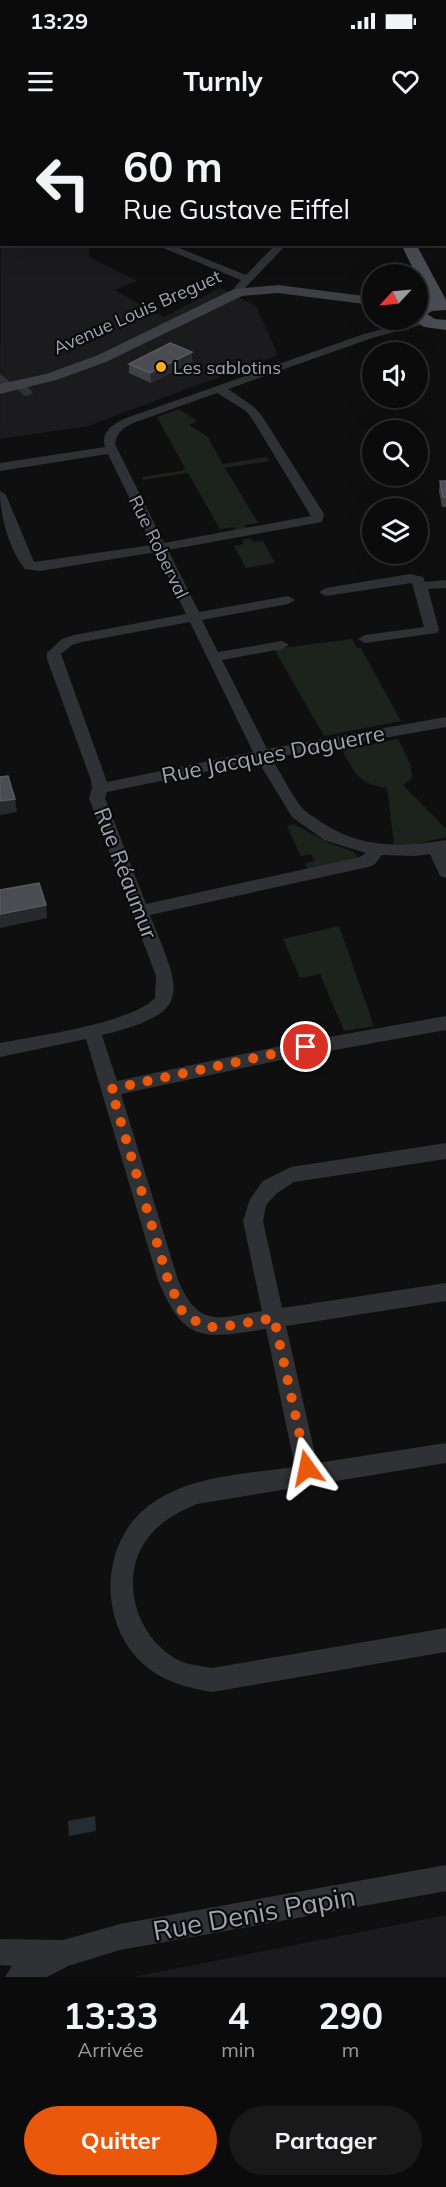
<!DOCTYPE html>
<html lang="fr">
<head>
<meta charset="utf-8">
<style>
	:root { --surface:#0b0b0c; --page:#19191a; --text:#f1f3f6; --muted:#9a9b9d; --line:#2b2b2d; --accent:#ea580c }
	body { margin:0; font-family:Mulish,sans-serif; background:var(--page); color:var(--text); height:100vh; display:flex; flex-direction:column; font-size:22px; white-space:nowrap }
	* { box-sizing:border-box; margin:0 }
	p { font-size:20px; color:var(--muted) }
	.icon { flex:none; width:33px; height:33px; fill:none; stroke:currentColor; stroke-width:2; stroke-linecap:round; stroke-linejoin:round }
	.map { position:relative; height:1857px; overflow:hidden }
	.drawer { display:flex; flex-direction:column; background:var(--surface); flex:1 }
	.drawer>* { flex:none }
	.guide { position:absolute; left:0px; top:0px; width:447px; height:126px; box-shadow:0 6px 24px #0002,0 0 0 2px var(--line); background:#0b0b0c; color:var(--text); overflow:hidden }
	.needle { width:39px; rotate:244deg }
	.buttons { position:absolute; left:362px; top:144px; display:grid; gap:12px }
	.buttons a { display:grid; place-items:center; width:66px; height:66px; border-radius:50%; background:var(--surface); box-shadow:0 6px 24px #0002,0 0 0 2px var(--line); font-size:30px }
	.pin { position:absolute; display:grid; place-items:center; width:51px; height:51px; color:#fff; margin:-26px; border:3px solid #fff; border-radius:50%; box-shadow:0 2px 6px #0007 }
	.me { position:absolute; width:66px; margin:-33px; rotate:348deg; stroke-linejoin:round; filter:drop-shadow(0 0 4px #0008) }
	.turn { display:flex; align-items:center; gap:21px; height:126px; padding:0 24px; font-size:27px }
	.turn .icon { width:78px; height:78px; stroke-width:2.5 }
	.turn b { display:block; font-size:42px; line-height:51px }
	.eta { display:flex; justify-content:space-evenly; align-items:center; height:102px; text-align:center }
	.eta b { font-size:36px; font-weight:700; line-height:42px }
	.cta { display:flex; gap:12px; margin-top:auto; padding:12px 24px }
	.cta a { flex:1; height:69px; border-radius:36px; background:var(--accent); color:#fff; font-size:24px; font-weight:700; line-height:69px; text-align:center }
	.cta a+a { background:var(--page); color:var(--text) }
	.status { display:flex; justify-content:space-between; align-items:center; height:42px; padding:0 30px; background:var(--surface); direction:ltr }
	.status svg { height:16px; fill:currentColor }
	header { display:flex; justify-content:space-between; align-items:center; height:78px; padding:0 24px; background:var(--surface); font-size:27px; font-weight:700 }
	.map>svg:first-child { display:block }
	.built { fill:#1b1b1d }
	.green { fill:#1b231c }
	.water { fill:#252d34 }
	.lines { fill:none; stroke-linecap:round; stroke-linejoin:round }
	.street { fill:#303135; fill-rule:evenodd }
	.secondary { fill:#3d3f45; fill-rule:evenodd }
	.primary { fill:#4b4d55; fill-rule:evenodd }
	.wall { fill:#3f4146 }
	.shaded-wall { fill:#28292c }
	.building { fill:#4a4c52; stroke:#575a61; stroke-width:1.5 }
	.route { stroke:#ea580c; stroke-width:10; stroke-dasharray:0 18 }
	.poi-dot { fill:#fdae1a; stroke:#0a0a0b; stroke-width:2 }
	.labels { text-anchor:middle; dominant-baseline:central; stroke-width:4.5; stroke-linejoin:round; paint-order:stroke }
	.far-street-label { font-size:18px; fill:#9fa5b2; stroke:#0a0a0b }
	.far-poi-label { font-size:18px; fill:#9fa5b2; stroke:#0a0a0b; text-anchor:start }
	.street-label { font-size:22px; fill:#9fa5b2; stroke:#0a0a0b }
	.near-street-label { font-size:27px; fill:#9fa5b2; stroke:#0a0a0b }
</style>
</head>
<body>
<div class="status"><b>13:29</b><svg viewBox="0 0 49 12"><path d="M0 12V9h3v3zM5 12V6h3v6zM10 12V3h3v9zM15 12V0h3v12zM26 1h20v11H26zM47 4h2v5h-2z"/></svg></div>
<header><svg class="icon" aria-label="menu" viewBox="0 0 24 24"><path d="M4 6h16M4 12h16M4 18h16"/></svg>Turnly<svg class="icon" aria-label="heart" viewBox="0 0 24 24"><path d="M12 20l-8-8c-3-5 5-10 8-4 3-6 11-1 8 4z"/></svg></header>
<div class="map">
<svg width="446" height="1857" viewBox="0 0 446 1857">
	<rect width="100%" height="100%" fill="#0f0f10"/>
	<g class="built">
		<polygon points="1,0 6,1 2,2 2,124 89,125 89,137 137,161 114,170 164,197 220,168 256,186 278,235 88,306 0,319"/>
		<polygon points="446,1795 446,1857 133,1857"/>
	</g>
	<g class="green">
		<polygon points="21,0 282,0 282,1 27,2"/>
		<polygon points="179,289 197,301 189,305 207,316 223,344 267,337 269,341 225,348 258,403 245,405 246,410 236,411 234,407 220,409 188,353 143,360 142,357 186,350 157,297"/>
		<polygon points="251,418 253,422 263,421 275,443 246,448 234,426 243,424 242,420"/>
		<polygon points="352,519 357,528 361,528 401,601 324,616 274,529"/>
		<path d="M 398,619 L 411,646 L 412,659 L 403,665 L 446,709 L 446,717 L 412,725 L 394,724 L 387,668 C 358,664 355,653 342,630 Z"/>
		<polygon points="294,704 329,723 354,732 359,738 308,750 305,743 315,741 311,734 301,736 287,706"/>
		<polygon points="339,806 374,906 344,911 320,854 300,858 283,819"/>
	</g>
	<polygon class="water" points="95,1696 96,1711 69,1716 68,1701"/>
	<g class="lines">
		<g class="street">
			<polygon points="400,0 409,0 399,2"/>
			<polygon points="169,124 246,155 276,124 287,124 243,170 239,171 234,168 241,160 156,125"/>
			<path d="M 424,198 L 428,199 L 428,203 L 372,218 L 228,269 L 254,287 L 262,296 L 324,394 L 322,402 L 168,430 L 199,492 L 288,476 L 295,480 L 288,484 L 202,500 L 218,532 L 282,521 L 289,525 L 282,529 L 222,540 L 267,629 L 446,597 L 446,607 L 271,638 C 282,654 291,675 303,689 C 307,693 314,697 318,700 C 358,728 400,728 446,720 L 446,758 L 440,756 L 430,734 L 415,736 L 382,735 L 374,745 L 368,747 L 150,795 C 180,872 197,892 102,915 L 117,961 L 290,924 L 446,896 L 446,910 L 290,938 L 121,974 L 178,1160 C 199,1209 218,1198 262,1191 L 243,1101 L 250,1079 L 263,1061 L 291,1047 L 446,1023 L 446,1039 L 294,1062 L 277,1073 L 266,1085 L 263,1101 L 282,1188 L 446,1163 L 446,1181 L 286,1206 L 317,1343 L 446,1323 L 446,1343 L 197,1384 C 180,1391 163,1400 151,1414 C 117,1453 134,1515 176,1539 C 187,1545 200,1546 212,1548 L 446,1508 L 446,1532 L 212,1572 C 187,1568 161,1561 141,1542 C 99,1502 100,1424 147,1387 C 188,1355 246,1354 295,1347 L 266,1209 C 204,1219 184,1224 158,1160 L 86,919 L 0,937 L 0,923 C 36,916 132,903 155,878 L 156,856 L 89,678 L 92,668 L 91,660 L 47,539 L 47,533 L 62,519 L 74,515 L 186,494 L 156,432 L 40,451 L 25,449 C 9,429 0,397 0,371 L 6,375 L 34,442 L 152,425 L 108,334 L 0,351 L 0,343 L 105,327 C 100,311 116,302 129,297 L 364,214 ZM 217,273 L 246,291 L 253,300 L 311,396 L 164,423 L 115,324 C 116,313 123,308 133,303 ZM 190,502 L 253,632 L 107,662 L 61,534 L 72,525 L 82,522 ZM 258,641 L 292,697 L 324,720 L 366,733 L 360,737 L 146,784 L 105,678 L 107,672 Z"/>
			<polygon points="0,254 14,265 20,262 24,263 33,273 27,276 23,275 16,267 10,270 0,263"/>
			<polygon points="410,454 423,457 425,462 446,460 446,468 428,469 439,510 437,513 365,523 358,519 365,515 424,507 412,463 326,476 319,472 326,468"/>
			<polygon points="446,1745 446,1771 120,1830 68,1846 47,1857 5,1857 12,1846 0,1845 0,1819 63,1820 120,1804"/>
		</g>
		<polygon class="secondary" points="278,165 372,177 372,185 278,173 242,176 106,242 56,260 0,274 0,264 46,254 96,236 234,169"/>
		<g class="primary">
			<polygon points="333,0 347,0 347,2 334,2"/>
			<polygon points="401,124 416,124 446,180 446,190 432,191 427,194 435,199 446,200 446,210 424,207 414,200 417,200 417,186 429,181"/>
		</g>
	</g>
	<g class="wall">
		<polygon points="192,232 192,242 151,263 129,253 129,244"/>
		<polygon points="440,361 446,361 446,387 442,387 439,371"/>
	</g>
	<g class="shaded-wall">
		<polygon points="192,232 192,242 151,263 150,253"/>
		<polygon points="15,679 17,692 0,695 0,681"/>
		<polygon points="46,785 47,798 0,808 0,794"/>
	</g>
	<g class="building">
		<polygon points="170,223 192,232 150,253 129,244"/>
		<polygon points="440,361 446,361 446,377 443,377"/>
		<polygon points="8,656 15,679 0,681 0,657"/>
		<polygon points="39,763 46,785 0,794 0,770"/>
	</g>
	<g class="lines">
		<polyline class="route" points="306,927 111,969 168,1160 182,1191 189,1198 209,1207 221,1207 274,1198 307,1348"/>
	</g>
	<circle class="poi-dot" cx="161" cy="247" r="6"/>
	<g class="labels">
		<g class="far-street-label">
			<text transform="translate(137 192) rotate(-24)">Avenue Louis Breguet</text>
			<text transform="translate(159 427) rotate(64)">Rue Roberval</text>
		</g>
		<g class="far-poi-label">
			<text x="173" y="247">Les sablotins</text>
		</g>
		<g class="street-label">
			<text transform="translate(273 634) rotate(-11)">Rue Jacques Daguerre</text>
			<text transform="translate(126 753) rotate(69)">Rue Réaumur</text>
		</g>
		<g class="near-street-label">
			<text transform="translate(254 1793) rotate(-10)">Rue Denis Papin</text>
		</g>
	</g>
</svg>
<div class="buttons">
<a><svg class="needle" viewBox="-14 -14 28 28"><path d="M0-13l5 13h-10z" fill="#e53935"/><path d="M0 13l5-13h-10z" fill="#9a9b9d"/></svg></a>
<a><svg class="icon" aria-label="sound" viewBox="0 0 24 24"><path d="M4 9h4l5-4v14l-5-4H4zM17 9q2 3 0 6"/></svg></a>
<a><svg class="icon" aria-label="search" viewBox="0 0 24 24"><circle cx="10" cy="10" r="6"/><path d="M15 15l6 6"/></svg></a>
<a><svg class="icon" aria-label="layers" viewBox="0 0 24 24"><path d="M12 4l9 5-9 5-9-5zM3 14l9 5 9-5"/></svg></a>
</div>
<div class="pin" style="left:306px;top:927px;background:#d93025"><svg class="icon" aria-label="arrive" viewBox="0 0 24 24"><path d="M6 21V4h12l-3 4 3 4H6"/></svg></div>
<svg class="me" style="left:307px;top:1348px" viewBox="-20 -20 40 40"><path d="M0-17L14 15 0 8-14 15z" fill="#ea580c" stroke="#fff" stroke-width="4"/></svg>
<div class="guide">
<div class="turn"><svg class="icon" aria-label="left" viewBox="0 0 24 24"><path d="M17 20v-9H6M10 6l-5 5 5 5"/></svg><div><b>60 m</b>Rue Gustave Eiffel</div></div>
</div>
</div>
<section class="drawer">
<div class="eta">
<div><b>13:33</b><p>Arrivée</p></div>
<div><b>4</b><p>min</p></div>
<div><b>290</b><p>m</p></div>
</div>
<div class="cta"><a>Quitter</a><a>Partager</a></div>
</section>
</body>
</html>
